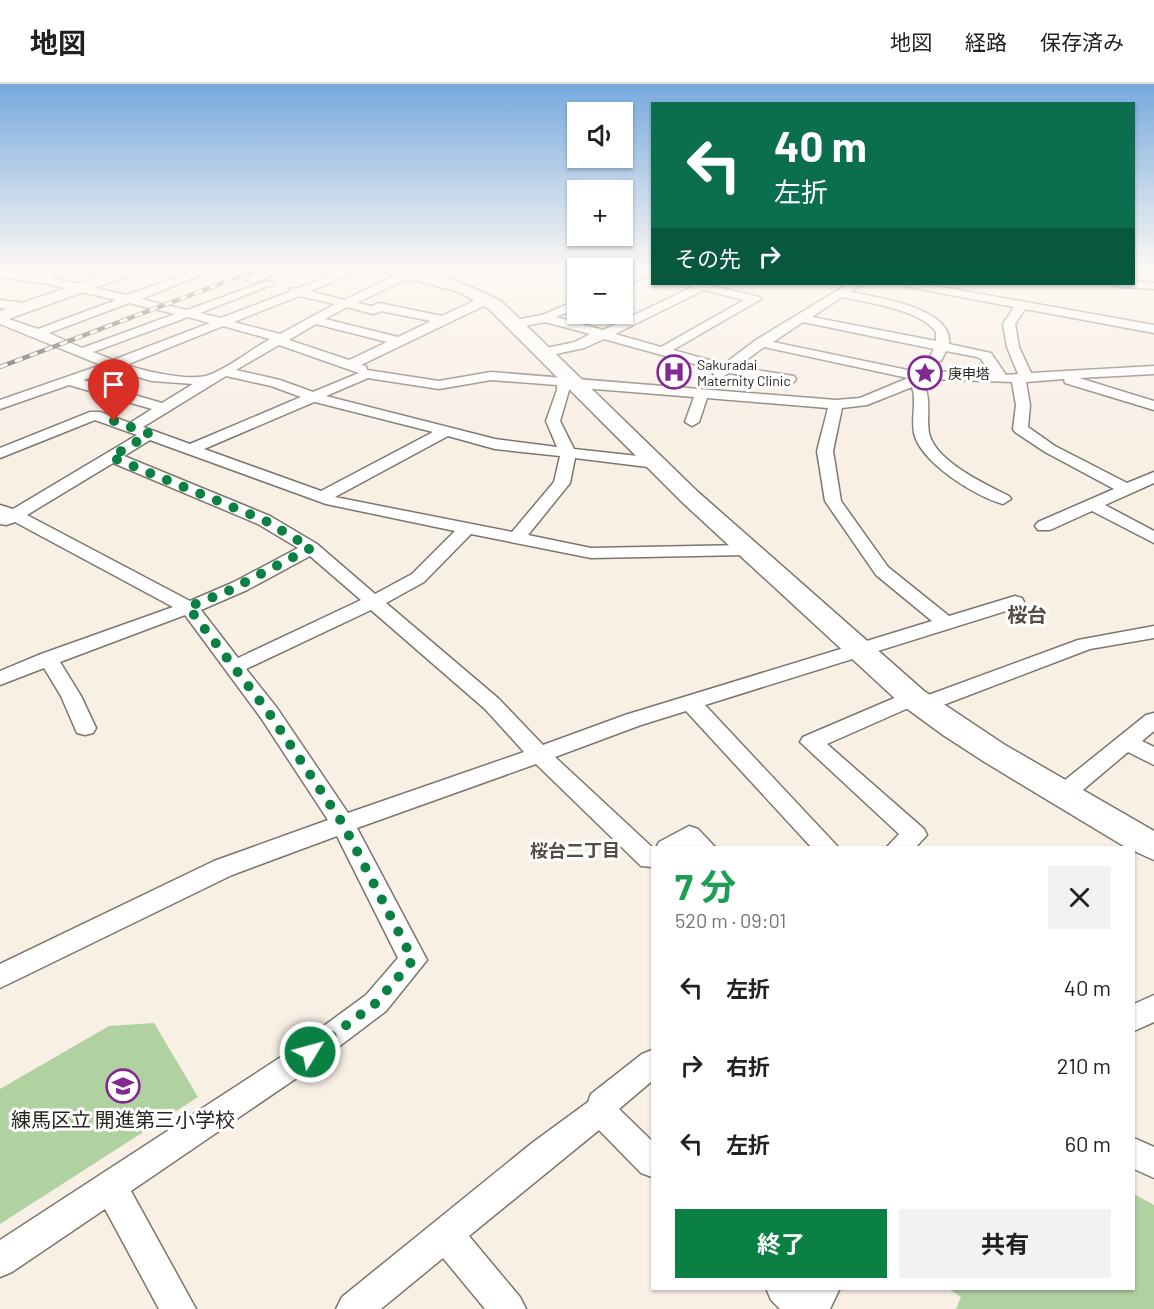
<!DOCTYPE html>
<html lang="ja">
<head>
<meta charset="utf-8">
<style>
	:root { --surface:#fff; --page:#f2f2f2; --text:#202124; --muted:#757577; --line:#e0e0e0; --accent:#0b8043 }
	body { margin:0; font-family:Barlow,"Noto Sans JP",sans-serif; background:var(--page); color:var(--text); height:100vh; display:flex; flex-direction:column; font-size:22px; white-space:nowrap }
	* { box-sizing:border-box; margin:0 }
	p { font-size:20px; color:var(--muted) }
	.icon { flex:none; width:33px; height:33px; fill:none; stroke:currentColor; stroke-width:2; stroke-linecap:round; stroke-linejoin:round }
	.map { position:relative; flex:1; overflow:hidden }
	.side { position:absolute; left:651px; top:762px; width:484px; height:444px; display:flex; flex-direction:column; background:var(--surface); border-radius:0px; box-shadow:0 2px 4px #0004 }
	.side>* { flex:none }
	.guide { position:absolute; left:651px; top:18px; width:484px; height:183px; border-radius:0px; box-shadow:0 2px 4px #0004; background:#0b6e4f; color:#fff; overflow:hidden }
	.buttons { position:absolute; left:567px; top:18px; display:grid; gap:12px }
	.buttons a { display:grid; place-items:center; width:66px; height:66px; border-radius:0px; background:var(--surface); box-shadow:0 2px 4px #0004; font-size:30px }
	.pin { position:absolute; display:grid; place-items:center; width:51px; height:51px; color:#fff; margin:-62px -26px; border-radius:50% 50% 50% 0; rotate:-45deg; box-shadow:0 0 6px #0007 }
	.pin .icon { rotate:45deg }
	.me { position:absolute; width:66px; margin:-33px; rotate:53deg; stroke-linejoin:round; filter:drop-shadow(0 0 4px #0008) }
	.turn { display:flex; align-items:center; gap:21px; height:126px; padding:0 24px; font-size:27px }
	.turn .icon { width:78px; height:78px; stroke-width:2.5 }
	.turn b { display:block; font-size:42px; line-height:51px }
	.then { display:flex; align-items:center; height:57px; padding:0 24px; background:#0003; gap:12px; font-size:22px }
	.round { display:grid; place-items:center; flex:none; width:63px; height:63px; border-radius:0px; background:var(--page) }
	.summary { display:flex; align-items:center; justify-content:space-between; height:102px; padding:0 24px }
	h1 { font-size:36px; font-weight:700; line-height:45px; color:#1e9e55 }
	.button { display:flex; gap:12px; margin-top:auto; padding:12px 24px }
	.button a { flex:1; height:69px; border-radius:0px; background:var(--accent); color:#fff; font-size:24px; font-weight:700; line-height:69px; text-align:center }
	.button a+a { background:var(--page); color:var(--text) }
	ul { padding:0; list-style:none }
	li { display:flex; align-items:center; gap:18px; height:78px; padding:0 24px }
	li div { flex:1 }
	li b { display:block; font-size:22px }
	li em { font-style:normal }
	header { display:flex; align-items:center; gap:36px; box-sizing:border-box; height:84px; padding:0 30px; background:var(--surface); border-bottom:2px solid var(--line) }
	header strong { font-size:28px }
	nav { display:flex; gap:33px; margin-inline-start:auto; font-size:21px }
	.map>svg:first-child { display:block }
	.green { fill:#b0d2a1 }
	.lines { fill:none; stroke-linecap:round; stroke-linejoin:round }
	.street-casing { stroke:#7d766d; stroke-width:3 }
	.secondary-casing { stroke:#7d766d; stroke-width:3 }
	.street { fill:#fff; fill-rule:evenodd }
	.secondary { fill:#fff; fill-rule:evenodd }
	.rail-casing { stroke:#4b4742; stroke-width:4.5 }
	.rail { stroke:#fefefe; stroke-width:3; stroke-dasharray:8; stroke-linecap:butt }
	.route { stroke:#0b8043; stroke-width:10; stroke-dasharray:0 18 }
	.labels { text-anchor:middle; dominant-baseline:central; stroke-width:6; stroke-linejoin:round; paint-order:stroke }
	.far-poi-label { font-size:14px; fill:#282521; stroke:#fefefe; text-anchor:start }
	.neighbourhood-label { font-size:18px; font-weight:bold; fill:#544d45; stroke:#fefefe }
	.quarter-label { font-size:20px; font-weight:bold; fill:#544d45; stroke:#fefefe }
	.near-poi-label { font-size:20px; fill:#282521; stroke:#fefefe }
</style>
</head>
<body>
<header>
<strong>地図</strong>
<nav><a>地図</a><a>経路</a><a>保存済み</a></nav>
</header>
<div class="map">
<svg width="1154" height="1225" viewBox="0 0 1154 1225">
	<rect width="100%" height="100%" fill="#f8efe5"/>
	<g class="green">
		<polygon points="154,939 198,1013 0,1140 0,1005 109,942"/>
		<polygon points="1134,1110 1154,1121 1154,1225 956,1225 961,1213 949,1205 1134,1204"/>
	</g>
	<g class="lines">
		<defs>
			<g id="street">
				<path d="M 205,183 L 220,183 L 141,215 L 187,226 L 264,198 L 272,198 L 274,200 L 200,229 L 221,234 L 289,208 L 290,205 L 298,204 L 353,183 L 368,183 L 310,207 L 344,216 L 405,187 L 440,183 L 439,185 L 410,193 L 357,219 L 372,222 L 379,219 L 442,232 L 482,213 L 490,213 L 490,219 L 361,281 L 366,282 L 367,286 L 439,297 L 491,288 L 836,316 L 860,314 L 908,294 L 764,263 L 737,283 L 794,292 L 796,295 L 794,298 L 789,299 L 729,289 L 720,294 L 713,290 L 716,286 L 604,255 L 584,264 L 542,273 L 535,269 L 537,266 L 575,258 L 590,250 L 545,238 L 514,244 L 508,240 L 510,237 L 542,231 L 578,216 L 578,224 L 556,233 L 603,246 L 692,203 L 687,200 L 704,200 L 759,213 L 761,215 L 673,266 L 724,280 L 756,256 L 848,200 L 861,200 L 850,208 C 876,213 954,224 949,260 L 991,269 L 1006,291 L 1018,290 L 1007,263 L 1003,240 L 1014,223 L 909,203 L 904,200 L 925,200 L 1154,241 L 1154,249 L 1025,225 L 1015,240 L 1019,263 L 1031,289 L 1154,282 L 1154,290 L 1079,294 L 1154,317 L 1154,326 L 1065,299 L 1064,295 L 1026,298 L 1030,321 L 1028,343 L 1055,362 L 1127,399 L 1154,388 L 1154,399 L 1105,421 L 1154,447 L 1154,459 L 1092,427 L 1050,446 L 1038,446 L 1035,442 L 1038,438 L 1114,405 L 1045,368 L 1015,348 L 1013,345 L 1016,321 L 1012,298 L 930,295 L 923,298 C 932,315 926,331 929,349 C 935,377 985,400 1009,412 L 1011,415 L 1003,420 C 976,413 920,378 914,349 C 911,333 917,318 912,303 L 867,321 L 842,324 L 833,367 L 841,417 L 888,483 L 949,532 L 1015,512 L 1022,514 L 1024,518 L 1022,522 L 705,621 L 839,764 L 812,764 L 686,627 L 641,641 L 555,673 L 653,764 L 652,783 L 641,782 L 536,680 L 357,744 L 427,876 L 386,927 L 304,989 L 131,1107 L 196,1225 L 159,1225 L 105,1125 L 12,1188 L 0,1193 L 0,1156 L 284,971 L 366,911 L 398,874 L 337,752 L 232,791 L 0,904 L 0,880 L 214,777 L 328,736 L 261,634 L 185,531 L 60,578 L 81,612 L 96,644 L 93,649 L 85,651 L 77,649 L 61,612 L 44,584 L 0,601 L 0,587 L 41,570 L 173,523 L 15,438 L 6,441 L 0,440 L 0,421 L 13,425 L 137,351 L 95,336 L 0,374 L 0,364 L 90,328 L 100,328 L 130,339 L 152,325 L 69,301 L 0,325 L 0,316 L 101,281 L 0,240 L 0,232 L 38,245 L 116,216 L 48,200 L 0,193 L 0,187 L 48,193 L 127,211 ZM 704,206 L 744,216 L 661,263 L 615,250 ZM 299,212 L 335,220 L 280,250 L 234,238 ZM 842,213 C 868,219 920,225 936,248 L 936,257 L 812,233 ZM 129,219 L 175,230 L 82,264 L 49,249 ZM 347,223 L 373,230 L 381,227 L 431,237 L 398,253 L 325,235 ZM 188,233 L 210,239 L 113,276 L 93,268 ZM 803,238 L 934,265 L 929,274 L 936,278 L 941,277 L 946,267 L 977,273 L 981,275 L 992,290 L 928,287 L 922,289 L 773,258 ZM 316,240 L 387,258 L 349,276 L 289,256 ZM 223,242 L 270,255 C 250,266 230,283 209,291 C 191,298 144,287 126,281 ZM 279,261 L 356,288 L 359,289 L 313,308 L 280,296 L 236,286 ZM 114,286 L 152,297 L 193,300 L 162,319 L 83,296 ZM 226,292 L 271,302 L 301,313 L 190,360 L 143,343 ZM 368,294 L 439,305 L 491,296 L 557,301 L 557,306 L 546,337 L 557,363 L 495,355 L 326,312 ZM 570,303 L 694,313 L 685,338 L 692,342 L 699,338 L 707,314 L 828,324 L 817,367 L 825,417 L 876,491 L 932,537 L 625,631 L 543,661 L 499,615 L 386,519 L 424,498 L 471,450 L 591,474 L 746,471 L 752,470 L 755,466 L 752,462 L 746,461 L 591,464 L 528,451 L 570,399 L 575,374 L 656,384 L 664,379 L 656,374 L 574,365 L 560,337 ZM 314,318 L 315,318 L 433,348 L 321,407 L 204,365 ZM 448,352 L 495,365 L 560,372 L 554,398 L 512,448 L 335,413 ZM 150,356 L 326,420 L 455,447 L 412,490 L 375,510 L 317,460 L 270,432 L 124,372 ZM 113,379 L 258,440 L 298,464 L 234,498 L 190,517 L 27,431 ZM 310,472 L 361,516 L 238,574 L 201,526 L 247,506 ZM 371,526 L 485,625 L 524,668 L 348,729 L 277,624 L 246,585 Z"/>
				<polygon points="276,183 291,183 256,198 252,199 246,196"/>
				<polygon points="547,183 565,183 578,186 578,192"/>
				<polygon points="652,183 652,190 622,203 622,195"/>
				<polygon points="1134,197 1154,199 1154,205 1119,203 1113,200 1134,200"/>
				<polygon points="0,216 25,219 31,223 25,227 0,224"/>
				<polygon points="1154,542 1154,554 1090,565 930,626 923,628 916,626 913,622 827,660 924,745 927,751 915,764 886,764 899,750 800,658 803,653 906,609 913,607 920,609 923,613 1078,556"/>
				<polygon points="1154,629 1154,647 1142,657 1154,663 1154,681 1128,668 1071,716 1063,718 1055,716 1051,710 1055,704 1146,631"/>
				<polygon points="689,742 698,745 716,764 656,764 659,758"/>
				<polygon points="1154,911 1154,938 1134,947 1134,920"/>
				<polygon points="652,966 652,997 619,1025 652,1057 652,1093 641,1089 599,1046 469,1152 520,1213 526,1225 485,1225 443,1174 381,1225 336,1225 342,1213 532,1059 588,1018 591,1010 642,970"/>
				<polygon points="1134,1054 1154,1063 1154,1094 1134,1085"/>
				<polygon points="766,1204 840,1204 830,1225 780,1225 771,1216"/>
			</g>
			<g id="secondary">
				<polygon points="48,183 67,183 45,197 33,197 31,194"/>
				<polygon points="124,183 146,183 144,186 0,238 0,227"/>
				<path d="M 375,183 C 415,179 466,199 501,217 L 698,408 L 924,607 L 1005,661 L 1154,747 L 1154,776 L 1134,767 L 1134,764 L 1127,764 L 983,677 L 943,651 L 902,621 L 682,418 L 489,225 L 459,208 L 377,186 Z"/>
			</g>
		</defs>
		<use href="#street" class="street-casing"/>
		<use href="#secondary" class="secondary-casing"/>
		<use href="#street" class="street"/>
		<use href="#secondary" class="secondary"/>
		<defs>
			<polyline id="rail" points="0,283 265,183"/>
		</defs>
		<use href="#rail" class="rail-casing"/>
		<use href="#rail" class="rail"/>
	</g>
	<linearGradient id="sky" x2="0" y2="1"><stop stop-color="#77a9de"/><stop offset="0.52" stop-color="#fcf8f3"/><stop offset="1" stop-color="#fcf8f3" stop-opacity="0"/></linearGradient>
	<rect width="1154" height="354" fill="url(#sky)"/>
	<g class="lines">
		<polyline class="route" points="114,337 150,350 111,373 264,436 311,464 226,508 188,523 269,629 343,740 413,876 376,919 310,968"/>
	</g>
	<defs>
		<symbol id="hospital-ring" viewBox="-11 -11 22 22"><circle r="9.5" fill="#fefefe" stroke="#832793" stroke-width="1.5"/><path d="M-5-5h3v3.5h4V-5h3V5h-3V1.5h-4V5h-3Z" fill="#832793"/></symbol>
		<symbol id="sight-ring" viewBox="-11 -11 22 22"><circle r="9.5" fill="#fefefe" stroke="#832793" stroke-width="1.5"/><path d="M0-6L1.8-2.2L6-1.7L2.9 1.2L3.7 5.4L0 3.3L-3.7 5.4L-2.9 1.2L-6-1.7L-1.8-2.2Z" fill="#832793"/></symbol>
		<symbol id="school-ring" viewBox="-11 -11 22 22"><circle r="9.5" fill="#fefefe" stroke="#832793" stroke-width="1.5"/><path d="M0-5L7-2L0 1L-7-2ZM-4 1L0 2.5L4 1V4Q0 6-4 4Z" fill="#832793"/></symbol>
	</defs>
	<g fill-rule="evenodd">
		<use href="#hospital-ring" x="655" y="269" width="38" height="38"/>
		<use href="#sight-ring" x="906" y="270" width="38" height="38"/>
		<use href="#school-ring" x="104" y="983" width="38" height="38"/>
	</g>
	<g class="labels">
		<g class="far-poi-label">
			<text x="697" y="280">Sakuradai<tspan x="697" dy="16">Maternity Clinic</tspan></text>
			<text x="948" y="289">庚申塔</text>
		</g>
		<g class="neighbourhood-label">
			<text x="575" y="766">桜台二丁目</text>
		</g>
		<g class="quarter-label">
			<text x="1027" y="530">桜台</text>
		</g>
		<g class="near-poi-label">
			<text x="123" y="1035">練馬区立 開進第三小学校</text>
		</g>
	</g>
</svg>
<div class="buttons">
<a><svg class="icon" aria-label="sound" viewBox="0 0 24 24"><path d="M4 9h4l5-4v14l-5-4H4zM17 9q2 3 0 6"/></svg></a>
<a>+</a>
<a>−</a>
</div>
<div class="pin" style="left:114px;top:337px;background:#d93025"><svg class="icon" aria-label="arrive" viewBox="0 0 24 24"><path d="M6 21V4h12l-3 4 3 4H6"/></svg></div>
<svg class="me" style="left:310px;top:968px" viewBox="-20 -20 40 40"><circle r="17" fill="#0b8043" stroke="#fff" stroke-width="3"/><path d="M0-11L8 9 0 5-8 9z" fill="#fff"/></svg>
<div class="guide">
<div class="turn"><svg class="icon" aria-label="left" viewBox="0 0 24 24"><path d="M17 20v-9H6M10 6l-5 5 5 5"/></svg><div><b>40 m</b>左折</div></div>
<div class="then">その先<svg class="icon" aria-label="right" viewBox="0 0 24 24"><path d="M7 20v-9h11M14 6l5 5-5 5"/></svg></div>
</div>
<section class="side">
<div class="summary"><div><h1>7 分</h1><p>520 m · 09:01</p></div><a class="round"><svg class="icon" aria-label="close" viewBox="0 0 24 24"><path d="M6 6l12 12M18 6L6 18"/></svg></a></div>
<ul>
<li><svg class="icon" aria-label="left" viewBox="0 0 24 24"><path d="M17 20v-9H6M10 6l-5 5 5 5"/></svg><div><b>左折</b></div><em>40 m</em></li>
<li><svg class="icon" aria-label="right" viewBox="0 0 24 24"><path d="M7 20v-9h11M14 6l5 5-5 5"/></svg><div><b>右折</b></div><em>210 m</em></li>
<li><svg class="icon" aria-label="left" viewBox="0 0 24 24"><path d="M17 20v-9H6M10 6l-5 5 5 5"/></svg><div><b>左折</b></div><em>60 m</em></li>
</ul>
<div class="button"><a>終了</a><a>共有</a></div>
</section>
</div>
</body>
</html>
